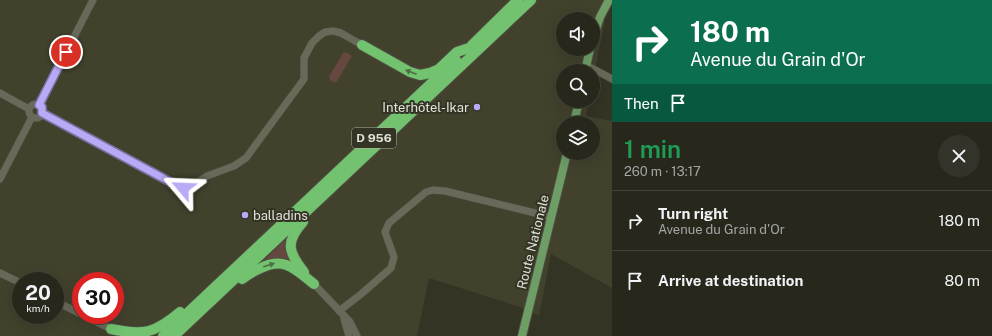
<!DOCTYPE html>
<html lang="en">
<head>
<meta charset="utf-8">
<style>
	:root { --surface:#27271c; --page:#333329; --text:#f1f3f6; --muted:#a4a5a3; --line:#43443b }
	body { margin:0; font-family:"Public Sans",sans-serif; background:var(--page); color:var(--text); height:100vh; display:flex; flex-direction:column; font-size:15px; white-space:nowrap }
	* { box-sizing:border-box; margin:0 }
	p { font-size:13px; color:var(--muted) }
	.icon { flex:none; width:22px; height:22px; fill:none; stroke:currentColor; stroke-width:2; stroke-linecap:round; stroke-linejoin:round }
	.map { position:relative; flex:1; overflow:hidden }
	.side { display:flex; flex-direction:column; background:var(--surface); width:380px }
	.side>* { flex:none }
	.guide { background:#0b6e4f; color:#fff; overflow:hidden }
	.tools { position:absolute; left:556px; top:12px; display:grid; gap:8px }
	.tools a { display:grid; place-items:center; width:44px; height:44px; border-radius:50%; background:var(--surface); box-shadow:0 4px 16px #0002,0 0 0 1px var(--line); font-size:20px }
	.speed { position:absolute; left:12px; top:272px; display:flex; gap:8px; font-size:20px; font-weight:700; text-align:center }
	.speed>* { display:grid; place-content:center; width:52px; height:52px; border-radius:50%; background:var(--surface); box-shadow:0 4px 16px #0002,0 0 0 1px var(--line); line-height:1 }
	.speed small { font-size:10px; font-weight:400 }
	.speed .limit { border:6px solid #d22; background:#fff; color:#111 }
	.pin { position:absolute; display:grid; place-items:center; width:34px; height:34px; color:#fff; margin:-17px; border:2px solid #fff; border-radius:50%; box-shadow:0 1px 4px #0007 }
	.me { position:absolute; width:44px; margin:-22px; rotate:296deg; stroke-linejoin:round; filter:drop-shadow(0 0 3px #0008) }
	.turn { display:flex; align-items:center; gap:14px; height:84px; padding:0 12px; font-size:18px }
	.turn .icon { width:52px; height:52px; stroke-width:2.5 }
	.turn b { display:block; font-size:28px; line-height:34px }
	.then { display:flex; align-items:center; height:38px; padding:0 12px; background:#0003; gap:8px; font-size:15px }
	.round { display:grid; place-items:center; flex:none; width:42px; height:42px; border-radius:21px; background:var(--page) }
	.overview { display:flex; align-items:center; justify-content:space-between; height:68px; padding:0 12px }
	h1 { font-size:24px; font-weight:600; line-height:30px; color:#1e9e55 }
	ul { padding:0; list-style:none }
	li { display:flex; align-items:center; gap:12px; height:60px; padding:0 12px; border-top:1px solid var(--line) }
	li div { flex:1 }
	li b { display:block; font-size:15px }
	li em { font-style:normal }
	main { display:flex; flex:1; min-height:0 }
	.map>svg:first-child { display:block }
	.built { fill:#41412c; fill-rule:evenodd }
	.green { fill:#65483f }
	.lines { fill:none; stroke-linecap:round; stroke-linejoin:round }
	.minor-casing { stroke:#4e4f43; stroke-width:8 }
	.major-casing { stroke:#4e4f43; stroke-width:10 }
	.highway-casing { stroke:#4e4f43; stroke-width:12 }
	.minor { stroke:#686959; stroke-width:7 }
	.major { stroke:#6e9e66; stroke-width:8 }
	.highway { stroke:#72c26f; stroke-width:10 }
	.oneway { fill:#4d6d43 }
	.route-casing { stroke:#796ea0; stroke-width:10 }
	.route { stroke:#baaaf6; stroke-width:7 }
	.poi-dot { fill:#baaaf6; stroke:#343425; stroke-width:1.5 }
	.labels { text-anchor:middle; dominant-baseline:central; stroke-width:4; stroke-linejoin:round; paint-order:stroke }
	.shield { fill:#343425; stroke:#adaea3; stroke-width:1 }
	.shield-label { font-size:12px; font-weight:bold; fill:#e1e2d9 }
	.poi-label { font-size:13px; fill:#e1e2d9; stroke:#343425; text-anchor:end }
	.street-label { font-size:13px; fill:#e1e2d9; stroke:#343425 }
</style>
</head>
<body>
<main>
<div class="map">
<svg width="612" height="336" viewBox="0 0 612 336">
	<rect width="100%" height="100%" fill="#343425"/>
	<path class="built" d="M 0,0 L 609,0 L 593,80 L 593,71 L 563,71 L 563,101 L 589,101 L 586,116 L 612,121 L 612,288 L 551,254 L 539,316 L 520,307 L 429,278 L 417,336 L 0,336 ZM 563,19 L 593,19 L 593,49 L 563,49 ZM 563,123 L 593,123 L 593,153 L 563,153 ZM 21,281 L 55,281 L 55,315 L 21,315 ZM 81,281 L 115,281 L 115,315 L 81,315 Z"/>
	<g class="green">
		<polygon points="346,52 352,56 336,83 330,80 329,77 343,53"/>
		<polygon points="290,235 290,261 258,266"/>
	</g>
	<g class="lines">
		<defs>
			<g id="minor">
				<polyline points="586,65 612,79"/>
				<polyline points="0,93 29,109"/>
				<circle cx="36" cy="111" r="7"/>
				<polyline points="39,105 93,0"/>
				<polyline points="42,113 174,184 183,188 195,184 207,176 234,166 246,158 304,79 304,58 312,43 319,36 325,32 333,31 341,33 362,45"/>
				<polyline points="0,179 32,117"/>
				<polyline points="0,273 21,283"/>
				<polyline points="314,284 350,322 357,336"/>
				<polyline points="55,301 81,314"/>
				<polyline points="339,311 360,295 391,268 394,257 385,232 389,223 426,192 433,190 445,191 551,217"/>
				<polyline points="83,315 111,329"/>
				<polyline points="344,319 349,336"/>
			</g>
			<g id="major">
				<polyline points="593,39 600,17 609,0"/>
				<polyline points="585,71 590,49"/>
				<polyline points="574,123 579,101"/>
				<polyline points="522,336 567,153"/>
			</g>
			<g id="highway">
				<polyline points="362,45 410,72 420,75 430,73 439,69 457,52 469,48"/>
				<polyline points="472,45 518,0"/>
				<path d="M 303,222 C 285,242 288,252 304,272"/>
				<path d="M 242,279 C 247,275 254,271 261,268 C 285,256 296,270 314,284"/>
				<path d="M 111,329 C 144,336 155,333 180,312"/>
				<polyline points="163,336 456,60"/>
				<polyline points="174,336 531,0"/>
			</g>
		</defs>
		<use href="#minor" class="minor-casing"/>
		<use href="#major" class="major-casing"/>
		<use href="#highway" class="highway-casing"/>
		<use href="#minor" class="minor"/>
		<use href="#major" class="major"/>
		<use href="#highway" class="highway"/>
	</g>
	<defs><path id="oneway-solid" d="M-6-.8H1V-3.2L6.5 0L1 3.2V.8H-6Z"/></defs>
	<g class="oneway">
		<use href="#oneway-solid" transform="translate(411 72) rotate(-159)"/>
		<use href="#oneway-solid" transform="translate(269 265) rotate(-18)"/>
	</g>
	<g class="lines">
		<defs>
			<polyline id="route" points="66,52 39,105 42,107 42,113 174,184 183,188"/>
		</defs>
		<use href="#route" class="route-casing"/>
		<use href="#route" class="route"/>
	</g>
	<g class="poi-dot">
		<circle cx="477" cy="107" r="4"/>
		<circle cx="245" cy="215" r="4"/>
	</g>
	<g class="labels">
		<rect class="shield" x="352" y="128" width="44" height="20" rx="3"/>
		<g class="shield-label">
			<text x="374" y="138">D 956</text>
		</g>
		<g class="poi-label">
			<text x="469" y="107">Interhôtel-Ikar</text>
			<text x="253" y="215" text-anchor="start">balladins</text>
		</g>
		<g class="street-label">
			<text transform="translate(533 242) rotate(-76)">Route Nationale</text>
		</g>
	</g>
</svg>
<div class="tools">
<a><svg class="icon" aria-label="sound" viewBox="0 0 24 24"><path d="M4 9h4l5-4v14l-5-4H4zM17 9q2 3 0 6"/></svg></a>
<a><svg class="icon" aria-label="search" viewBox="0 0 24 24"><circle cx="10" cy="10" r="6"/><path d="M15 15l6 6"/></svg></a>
<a><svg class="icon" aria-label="layers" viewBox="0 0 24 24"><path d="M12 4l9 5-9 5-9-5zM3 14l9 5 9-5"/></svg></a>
</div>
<div class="speed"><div>20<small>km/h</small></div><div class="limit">30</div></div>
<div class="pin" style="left:66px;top:52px;background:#d93025"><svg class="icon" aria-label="arrive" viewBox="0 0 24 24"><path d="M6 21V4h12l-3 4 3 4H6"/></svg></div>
<svg class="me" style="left:183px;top:188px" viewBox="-20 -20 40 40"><path d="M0-17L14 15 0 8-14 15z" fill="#baaaf6" stroke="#fff" stroke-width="4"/></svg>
</div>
<section class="side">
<div class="guide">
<div class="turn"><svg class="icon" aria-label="right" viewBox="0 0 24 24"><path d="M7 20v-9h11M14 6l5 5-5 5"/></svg><div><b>180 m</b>Avenue du Grain d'Or</div></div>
<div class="then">Then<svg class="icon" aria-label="arrive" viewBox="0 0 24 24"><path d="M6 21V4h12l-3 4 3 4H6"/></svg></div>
</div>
<div class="overview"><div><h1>1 min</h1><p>260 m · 13:17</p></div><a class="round"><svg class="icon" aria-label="close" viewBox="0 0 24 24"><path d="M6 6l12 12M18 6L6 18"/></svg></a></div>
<ul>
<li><svg class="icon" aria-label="right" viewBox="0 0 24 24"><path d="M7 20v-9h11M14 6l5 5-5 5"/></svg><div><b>Turn right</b><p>Avenue du Grain d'Or</p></div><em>180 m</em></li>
<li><svg class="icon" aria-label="arrive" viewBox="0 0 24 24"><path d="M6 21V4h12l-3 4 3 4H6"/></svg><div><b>Arrive at destination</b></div><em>80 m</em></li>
</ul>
</section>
</main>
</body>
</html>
